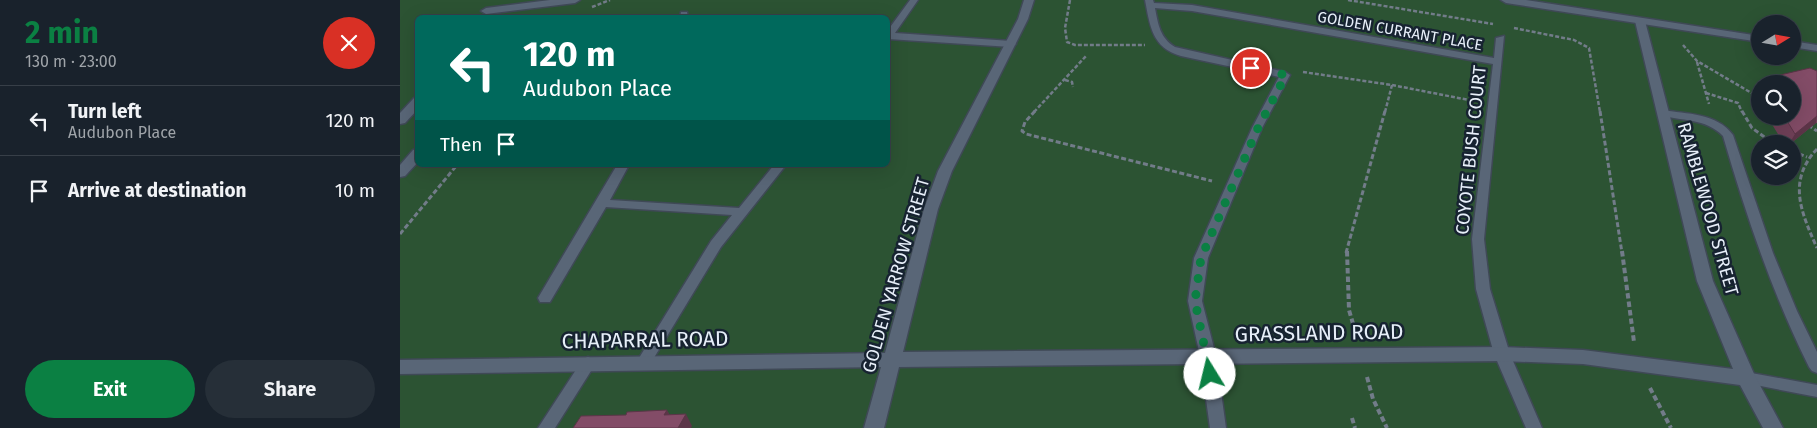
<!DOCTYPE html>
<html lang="en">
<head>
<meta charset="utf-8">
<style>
	:root { --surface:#19222c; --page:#262f38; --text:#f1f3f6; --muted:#9fa4a9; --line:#373f48; --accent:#0b8043 }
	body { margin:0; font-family:"Fira Sans",sans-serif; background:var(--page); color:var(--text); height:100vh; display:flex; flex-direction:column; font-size:19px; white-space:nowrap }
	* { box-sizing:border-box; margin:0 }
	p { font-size:16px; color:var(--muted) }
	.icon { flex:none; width:28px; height:28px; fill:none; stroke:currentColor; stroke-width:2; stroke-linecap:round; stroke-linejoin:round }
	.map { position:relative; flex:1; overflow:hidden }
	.side { display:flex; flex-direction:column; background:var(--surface); width:400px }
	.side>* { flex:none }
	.guide { position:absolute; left:15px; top:15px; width:475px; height:152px; border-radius:8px; box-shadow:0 5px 20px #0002,0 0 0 1px var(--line); background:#00695c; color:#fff; overflow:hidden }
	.needle { width:32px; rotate:79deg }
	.buttons { position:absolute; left:1351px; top:15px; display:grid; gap:10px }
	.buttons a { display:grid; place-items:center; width:50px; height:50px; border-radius:50%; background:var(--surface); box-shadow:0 5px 20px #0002,0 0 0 1px var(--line); font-size:25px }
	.pin { position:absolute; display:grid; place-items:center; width:42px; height:42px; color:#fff; margin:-21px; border:2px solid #fff; border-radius:50%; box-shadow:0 1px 5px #0007 }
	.me { position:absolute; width:55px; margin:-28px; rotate:351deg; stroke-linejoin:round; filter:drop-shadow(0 0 4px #0008) }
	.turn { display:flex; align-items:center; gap:18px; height:105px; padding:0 25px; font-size:22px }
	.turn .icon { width:65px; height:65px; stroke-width:2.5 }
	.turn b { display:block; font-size:35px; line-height:42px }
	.then { display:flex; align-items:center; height:48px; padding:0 25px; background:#0003; gap:10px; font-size:19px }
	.round { display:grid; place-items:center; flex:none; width:52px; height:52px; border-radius:26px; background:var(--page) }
	.headline { display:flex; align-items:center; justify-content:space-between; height:85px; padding:0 25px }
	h1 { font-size:30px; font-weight:700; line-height:38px; color:var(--accent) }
	.cta { display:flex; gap:10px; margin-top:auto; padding:10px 25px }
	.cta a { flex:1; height:58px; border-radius:30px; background:var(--accent); color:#fff; font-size:20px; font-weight:700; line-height:58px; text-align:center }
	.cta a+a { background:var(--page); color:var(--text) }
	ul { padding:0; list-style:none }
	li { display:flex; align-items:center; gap:15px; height:70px; padding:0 25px; border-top:1px solid var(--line) }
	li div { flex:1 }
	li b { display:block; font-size:19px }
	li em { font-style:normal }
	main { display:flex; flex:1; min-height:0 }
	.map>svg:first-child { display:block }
	.green { fill:#2c5333; fill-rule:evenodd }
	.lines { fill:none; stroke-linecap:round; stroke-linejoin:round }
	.lane-casing { stroke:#3f4956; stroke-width:3 }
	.street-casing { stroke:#3f4956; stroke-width:3 }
	.secondary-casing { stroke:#3f4956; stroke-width:3 }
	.path-far2 { stroke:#727c89; stroke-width:2.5; stroke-dasharray:4 2; stroke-linecap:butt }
	.path-far1 { stroke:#727c89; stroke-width:3; stroke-dasharray:5 2.5; stroke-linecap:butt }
	.path { stroke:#727c89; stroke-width:4; stroke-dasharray:5.5 3; stroke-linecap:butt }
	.lane { fill:#596677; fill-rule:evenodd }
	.street { fill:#596677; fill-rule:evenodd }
	.secondary { fill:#596677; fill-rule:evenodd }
	.wall { fill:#714159 }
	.shaded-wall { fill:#5c3548 }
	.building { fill:#834c67; stroke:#5c3548 }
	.route { stroke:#0b8043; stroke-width:9; stroke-dasharray:0 16.2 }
	.labels { text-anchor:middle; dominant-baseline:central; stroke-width:5; stroke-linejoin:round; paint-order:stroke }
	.far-street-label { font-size:15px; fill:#e7eff9; stroke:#172331 }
	.street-label { font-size:18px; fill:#e7eff9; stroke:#172331 }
	.near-street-label { font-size:21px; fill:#e7eff9; stroke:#172331 }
</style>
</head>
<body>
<main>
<section class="side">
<div class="headline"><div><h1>2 min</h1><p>130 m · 23:00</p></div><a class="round" style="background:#d93025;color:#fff"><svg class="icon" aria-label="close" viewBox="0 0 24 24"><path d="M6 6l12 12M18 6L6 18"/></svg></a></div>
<ul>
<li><svg class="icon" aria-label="left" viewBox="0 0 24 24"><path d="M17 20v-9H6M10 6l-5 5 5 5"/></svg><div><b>Turn left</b><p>Audubon Place</p></div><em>120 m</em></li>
<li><svg class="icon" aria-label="arrive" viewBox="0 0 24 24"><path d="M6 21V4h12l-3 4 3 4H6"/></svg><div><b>Arrive at destination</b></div><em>10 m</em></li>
</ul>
<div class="cta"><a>Exit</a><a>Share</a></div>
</section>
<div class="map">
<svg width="1417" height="428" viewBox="0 0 1417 428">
	<rect width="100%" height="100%" fill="#212d3b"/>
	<path class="green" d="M 0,0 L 1417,0 L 1417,428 L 0,428 ZM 18,18 L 488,18 L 488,165 L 18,165 ZM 1360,24 L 1392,24 L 1392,56 L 1360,56 ZM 1360,84 L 1392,84 L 1392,116 L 1360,116 ZM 1360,144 L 1392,144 L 1392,176 L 1360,176 Z"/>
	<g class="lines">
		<defs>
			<g id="lane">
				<polygon points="510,0 518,0 495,33 611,41 616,44 611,47 488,39 488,30"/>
				<path d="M 745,0 L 753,0 L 754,3 L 792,5 L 1094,58 L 1096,38 L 1104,36 L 1084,239 L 1090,289 L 1110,354 L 1142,428 L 1126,428 L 1094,354 L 1076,289 L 1072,239 L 1093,64 L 792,11 L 755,8 C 758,24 760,38 775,47 L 885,72 L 890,75 L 862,128 L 808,258 L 802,301 L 816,356 L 826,428 L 810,428 L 800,356 L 788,301 L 794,258 L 852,128 L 879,77 L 781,56 C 752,48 750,26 745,0 Z"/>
				<polygon points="281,12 287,12 288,18 280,18"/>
				<path d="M 1262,110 C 1287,114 1317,113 1333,135 L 1373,253 L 1397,311 L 1417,352 L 1417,373 L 1412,371 L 1409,367 C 1372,293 1346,215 1323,136 C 1306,118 1281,121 1258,115 L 1258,111 Z"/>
				<polygon points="217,165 229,165 210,200 339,208 374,165 386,165 321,247 249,366 244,368 239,366 236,362 239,358 311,241 332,215 206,207 150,302 140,302 138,298"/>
				<polygon points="188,357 193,359 196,363 155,428 138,428 183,359"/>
				<polygon points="1346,372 1417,385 1417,397 1340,382 1338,378 1340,374"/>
			</g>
			<polygon id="street" points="624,0 634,0 628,19 552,171 538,209 503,352 1102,347 1183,350 1333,369 1297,281 1235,21 1240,18 1245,21 1313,281 1355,376 1383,428 1363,428 1340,385 1183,364 1102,361 499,367 484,428 464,428 481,367 0,374 0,360 485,353 524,209 538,171 618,19"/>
			<g id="secondary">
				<polygon points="150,0 180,0 175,3 86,14 81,11 86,8"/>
				<polygon points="1101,0 1126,0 1360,36 1360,42 1106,3"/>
				<polygon points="1392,41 1417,45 1417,51 1392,47"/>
				<polygon points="18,97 18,109 5,123 0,124 0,113 14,98"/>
				<polygon points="18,149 18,162 5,176 0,177 0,165 13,150"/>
			</g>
		</defs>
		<use href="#lane" class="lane-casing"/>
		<use href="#street" class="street-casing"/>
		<use href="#secondary" class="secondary-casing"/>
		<g class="path-far2">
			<polyline points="670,0 665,28 667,42 675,45 745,45"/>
			<polyline points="948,0 1093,24"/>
			<polyline points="192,7 210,0"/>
			<polyline points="1114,28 1174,40 1189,48 1200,112"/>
			<polyline points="1283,45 1297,61 1360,98"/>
			<polyline points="1297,62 1309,104"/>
			<polyline points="903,72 992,85 1074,101"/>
			<polyline points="665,80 672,82 673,87"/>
			<polyline points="1306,93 1338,103 1342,112"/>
			<polyline points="634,112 686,56"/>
			<polyline points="985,112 992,85"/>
		</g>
		<g class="path-far1">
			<polyline points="635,111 625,122 622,131 626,134 812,181"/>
			<polyline points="1200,111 1222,253"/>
			<polyline points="1342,111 1352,128 1374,144"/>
			<polyline points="1408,125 1417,131"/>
			<path d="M 1417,149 C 1387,181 1401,212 1417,248"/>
			<polyline points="1392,151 1407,157"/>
			<polyline points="0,234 57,165"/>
			<polyline points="946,253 985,111"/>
		</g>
		<g class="path">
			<polyline points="947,251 949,310 956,334"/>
			<polyline points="1222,251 1234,342"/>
			<polyline points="967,377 973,399 987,428"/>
			<polyline points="1250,388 1271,428"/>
			<polyline points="952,418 955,428"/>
		</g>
		<use href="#lane" class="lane"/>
		<use href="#street" class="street"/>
		<use href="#secondary" class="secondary"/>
	</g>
	<polygon class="wall" points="1417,71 1417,123 1416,123 1390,144 1384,144 1367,116 1392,116 1392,84 1374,84 1380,75"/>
	<g class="shaded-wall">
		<polygon points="1417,116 1416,123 1390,144 1389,144 1395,134"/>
		<polygon points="267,410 274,422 264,415"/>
		<polygon points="286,414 292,426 291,428 278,428"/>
	</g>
	<g class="building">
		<polygon points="1410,68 1417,71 1417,116 1395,134 1384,116 1392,116 1392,84 1386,84 1388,81 1380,75"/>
		<polygon points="267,410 264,415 286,414 278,428 173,428 181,416 226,415 227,412"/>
	</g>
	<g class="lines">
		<polyline class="route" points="810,374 795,301 801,258 858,128 886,75 851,68"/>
	</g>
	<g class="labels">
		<g class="far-street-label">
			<text transform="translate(1000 31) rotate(10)">GOLDEN CURRANT PLACE</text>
		</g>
		<g class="street-label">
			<text transform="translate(1071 150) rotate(-84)">COYOTE BUSH COURT</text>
			<text transform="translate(1308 209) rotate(74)">RAMBLEWOOD STREET</text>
			<text transform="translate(496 275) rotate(-74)">GOLDEN YARROW STREET</text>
		</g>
		<g class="near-street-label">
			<text transform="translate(919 333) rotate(-1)">GRASSLAND ROAD</text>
			<text transform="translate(245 340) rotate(-1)">CHAPARRAL ROAD</text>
		</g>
	</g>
</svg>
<div class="buttons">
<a><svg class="needle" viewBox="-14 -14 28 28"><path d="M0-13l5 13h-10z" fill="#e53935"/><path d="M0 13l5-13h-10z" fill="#9fa4a9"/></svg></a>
<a><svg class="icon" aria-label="search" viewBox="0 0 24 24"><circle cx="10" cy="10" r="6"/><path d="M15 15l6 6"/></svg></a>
<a><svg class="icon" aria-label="layers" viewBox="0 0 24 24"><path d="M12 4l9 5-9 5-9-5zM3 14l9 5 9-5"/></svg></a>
</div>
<div class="pin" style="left:851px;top:68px;background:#d93025"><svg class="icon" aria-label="arrive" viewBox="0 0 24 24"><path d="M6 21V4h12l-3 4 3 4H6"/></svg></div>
<svg class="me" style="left:810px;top:374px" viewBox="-20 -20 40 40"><circle r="19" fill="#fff"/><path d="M0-13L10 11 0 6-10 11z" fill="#0b8043"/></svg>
<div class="guide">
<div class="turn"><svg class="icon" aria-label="left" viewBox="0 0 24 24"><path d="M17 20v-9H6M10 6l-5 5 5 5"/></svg><div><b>120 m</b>Audubon Place</div></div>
<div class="then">Then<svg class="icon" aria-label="arrive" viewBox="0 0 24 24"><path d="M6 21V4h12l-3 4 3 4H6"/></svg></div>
</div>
</div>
</main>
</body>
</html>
